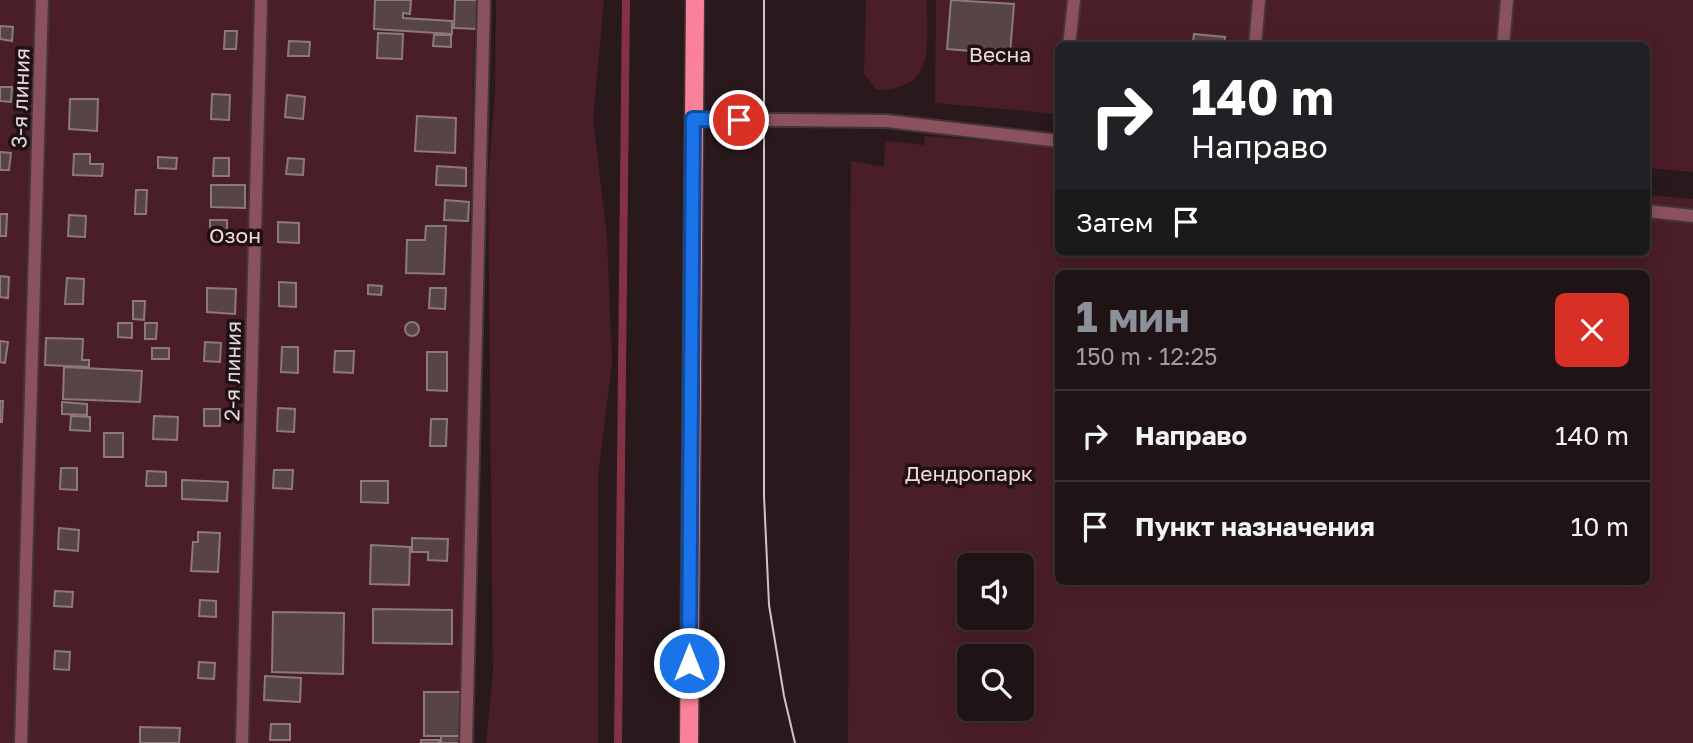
<!DOCTYPE html>
<html lang="ru">
<head>
<meta charset="utf-8">
<style>
	:root { --surface:#1f1315; --page:#2c2022; --text:#f1f3f6; --muted:#a19ea0; --line:#3c3234; --accent:#8c9099 }
	body { margin:0; font-family:"Golos Text",sans-serif; background:var(--page); color:var(--text); height:100vh; display:flex; flex-direction:column; font-size:26px; white-space:nowrap }
	* { box-sizing:border-box; margin:0 }
	p { font-size:23px; color:var(--muted) }
	.icon { flex:none; width:38px; height:38px; fill:none; stroke:currentColor; stroke-width:2; stroke-linecap:round; stroke-linejoin:round }
	.map { position:relative; flex:1; overflow:hidden }
	.drawer { position:absolute; left:1055px; top:270px; width:595px; height:315px; display:flex; flex-direction:column; background:var(--surface); border-radius:10px; box-shadow:0 4px 18px #0003,0 0 0 2px var(--line) }
	.drawer>* { flex:none }
	.top-card { position:absolute; left:1055px; top:42px; width:595px; height:214px; border-radius:10px; box-shadow:0 4px 18px #0003,0 0 0 2px var(--line); background:#202124; color:#fff; overflow:hidden }
	.controls { position:absolute; left:957px; top:553px; display:grid; gap:14px }
	.controls a { display:grid; place-items:center; width:77px; height:77px; border-radius:10px; background:var(--surface); box-shadow:0 4px 18px #0003,0 0 0 2px var(--line); font-size:35px }
	.pin { position:absolute; display:grid; place-items:center; width:60px; height:60px; color:#fff; margin:-30px; border:4px solid #fff; border-radius:50%; box-shadow:0 2px 7px #0007 }
	.me { position:absolute; width:77px; margin:-38px; rotate:0deg; stroke-linejoin:round; filter:drop-shadow(0 0 5px #0008) }
	.turn { display:flex; align-items:center; gap:24px; height:147px; padding:0 21px; font-size:32px }
	.turn .icon { width:91px; height:91px; stroke-width:2.5 }
	.turn b { display:block; font-size:49px; line-height:60px }
	.then { display:flex; align-items:center; height:66px; padding:0 21px; background:#0003; gap:14px; font-size:26px }
	.round { display:grid; place-items:center; flex:none; width:74px; height:74px; border-radius:10px; background:var(--page) }
	.summary { display:flex; align-items:center; justify-content:space-between; height:119px; padding:0 21px }
	h1 { font-size:42px; font-weight:700; line-height:52px; color:var(--accent) }
	ul { padding:0; list-style:none }
	li { display:flex; align-items:center; gap:21px; height:91px; padding:0 21px; border-top:2px solid var(--line) }
	li div { flex:1 }
	li b { display:block; font-size:26px }
	li em { font-style:normal }
	.map>svg:first-child { display:block }
	.green { fill:#4a1e28; fill-rule:evenodd }
	.lines { fill:none; stroke-linecap:round; stroke-linejoin:round }
	.stream { stroke:#833245; stroke-width:8 }
	.building { fill:#564447; stroke:#8d797c; stroke-width:2 }
	.lane-casing { stroke:#433437; stroke-width:16 }
	.primary-casing { stroke:#433437; stroke-width:21 }
	.lane { stroke:#8b515c; stroke-width:12 }
	.primary { stroke:#f9829a; stroke-width:18 }
	.tram { stroke:#d0c4c5; stroke-width:2 }
	.route-casing { stroke:#114b97; stroke-width:18 }
	.route { stroke:#1a73e8; stroke-width:12 }
	.labels { text-anchor:middle; dominant-baseline:central; stroke-width:7; stroke-linejoin:round; paint-order:stroke }
	.park-label { font-size:21px; fill:#f2d9dc; stroke:#1f1013 }
	.street-label { font-size:21px; fill:#e4d9da; stroke:#1f1013 }
</style>
</head>
<body>
<div class="map">
<svg width="1693" height="743" viewBox="0 0 1693 743">
	<rect width="100%" height="100%" fill="#29191c"/>
	<g class="green">
		<polygon points="0,0 475,0 459,743 0,743"/>
		<polygon points="496,0 604,0 593,119 607,237 612,363 598,476 598,743 486,743 493,673 488,181 495,90"/>
		<path d="M 866,0 L 927,0 C 926,47 938,89 876,90 L 864,73 Z"/>
		<polygon points="936,0 1693,0 1693,172 1647,168 1647,46 1059,46 1059,114 935,103"/>
		<path d="M 925,136 L 1059,147 L 1059,252 L 1647,252 L 1647,195 L 1693,199 L 1693,743 L 848,743 L 851,161 L 884,167 L 885,141 L 924,145 ZM 1059,273 L 1647,273 L 1647,581 L 1059,581 ZM 970,565 L 1022,565 L 1022,618 L 970,618 ZM 970,656 L 1022,656 L 1022,709 L 970,709 Z"/>
	</g>
	<g class="lines">
		<polyline class="stream" points="618,743 626,0"/>
	</g>
	<g class="building">
		<polygon points="375,0 411,0 410,14 403,13 403,18 452,21 452,34 374,29"/>
		<polygon points="455,0 477,0 477,29 454,28"/>
		<polygon points="951,0 1014,4 1010,54 947,49"/>
		<polygon points="0,26 13,27 12,41 0,39"/>
		<polygon points="225,31 237,31 236,49 224,49"/>
		<polygon points="378,33 403,34 402,59 377,58"/>
		<polygon points="1194,34 1225,37 1224,46 1178,46 1179,41 1193,42"/>
		<polygon points="434,35 451,35 451,47 433,46"/>
		<polygon points="289,41 310,42 309,56 288,56"/>
		<polygon points="0,87 12,87 11,102 0,101"/>
		<polygon points="212,94 230,95 229,120 211,119"/>
		<polygon points="287,95 305,97 303,119 285,117"/>
		<polygon points="70,99 98,99 97,131 69,129"/>
		<polygon points="417,116 456,118 455,153 415,151"/>
		<polygon points="0,152 11,153 9,170 0,170"/>
		<polygon points="74,154 90,154 90,164 103,164 102,176 73,175"/>
		<polygon points="158,157 177,158 176,169 158,168"/>
		<polygon points="214,158 229,158 229,176 213,176"/>
		<polygon points="288,158 304,159 303,175 286,174"/>
		<polygon points="437,166 466,168 466,186 436,185"/>
		<polygon points="211,185 245,185 245,208 211,207"/>
		<polygon points="136,190 147,190 146,214 135,214"/>
		<polygon points="445,200 469,202 468,221 444,220"/>
		<polygon points="0,214 7,214 6,236 0,236"/>
		<polygon points="69,215 86,216 85,237 68,236"/>
		<polygon points="210,220 227,220 227,242 210,241"/>
		<polygon points="278,222 299,223 299,243 278,242"/>
		<polygon points="426,226 446,226 444,274 406,273 407,240 425,240"/>
		<polygon points="0,276 9,277 8,298 0,297"/>
		<polygon points="67,278 84,279 83,304 65,304"/>
		<polygon points="279,282 296,283 296,307 279,306"/>
		<polygon points="368,285 382,286 381,295 368,294"/>
		<polygon points="207,288 236,289 235,314 207,312"/>
		<polygon points="430,288 446,288 445,309 429,308"/>
		<polygon points="133,301 145,301 144,320 133,319"/>
		<circle cx="412" cy="329" r="7"/>
		<polygon points="118,323 132,323 132,338 118,337"/>
		<polygon points="145,323 157,323 156,339 145,339"/>
		<polygon points="46,338 83,339 82,360 89,360 89,367 45,365"/>
		<polygon points="0,341 8,342 5,363 0,362"/>
		<polygon points="205,342 221,343 220,362 204,361"/>
		<polygon points="282,347 298,347 298,373 281,372"/>
		<rect x="152" y="348" width="17" height="11"/>
		<polygon points="335,351 354,351 353,373 334,372"/>
		<polygon points="427,352 447,352 447,391 427,390"/>
		<polygon points="64,367 142,371 140,402 63,399"/>
		<polygon points="0,401 3,401 2,422 0,422"/>
		<polygon points="62,402 87,404 87,415 62,414"/>
		<polygon points="278,408 295,409 294,432 277,431"/>
		<rect x="204" y="409" width="16" height="17"/>
		<polygon points="71,416 90,417 90,431 70,430"/>
		<polygon points="154,416 178,417 177,440 153,439"/>
		<polygon points="431,419 447,419 446,446 430,446"/>
		<rect x="104" y="433" width="19" height="24"/>
		<polygon points="61,468 77,468 77,490 60,489"/>
		<polygon points="274,470 293,470 292,489 273,488"/>
		<polygon points="147,471 166,472 166,486 146,486"/>
		<polygon points="182,480 228,482 227,501 182,499"/>
		<polygon points="361,481 388,481 388,503 361,502"/>
		<polygon points="59,528 79,530 78,551 58,549"/>
		<polygon points="198,532 220,533 218,572 191,571 193,542 198,542"/>
		<polygon points="412,538 448,539 447,561 428,560 428,552 412,552"/>
		<polygon points="371,545 410,547 409,585 370,584"/>
		<polygon points="55,591 73,592 72,607 54,606"/>
		<polygon points="200,600 216,601 216,617 199,616"/>
		<polygon points="373,609 452,610 452,644 373,643"/>
		<polygon points="273,612 344,613 343,674 272,672"/>
		<polygon points="55,651 70,652 69,670 54,669"/>
		<polygon points="199,662 215,663 214,679 198,678"/>
		<polygon points="265,676 301,678 300,702 264,700"/>
		<rect x="424" y="692" width="36" height="44"/>
		<polygon points="271,724 290,724 290,740 270,740"/>
		<polygon points="140,727 180,728 179,743 140,743"/>
		<rect x="441" y="736" width="19" height="7"/>
		<rect x="421" y="740" width="18" height="3"/>
	</g>
	<g class="lines">
		<defs>
			<g id="lane">
				<polyline points="1069,46 1074,0"/>
				<polyline points="1255,46 1259,0"/>
				<polyline points="1503,46 1507,0"/>
				<polyline points="693,119 887,121 1059,141"/>
				<polyline points="1647,211 1693,216"/>
				<polyline points="21,743 42,0"/>
				<polyline points="242,743 261,0"/>
				<polyline points="466,743 484,0"/>
			</g>
			<polyline id="primary" points="689,743 695,0"/>
		</defs>
		<use href="#lane" class="lane-casing"/>
		<use href="#primary" class="primary-casing"/>
		<use href="#lane" class="lane"/>
		<use href="#primary" class="primary"/>
		<polyline class="tram" points="764,0 764,496 769,605 784,696 795,743"/>
	</g>
	<g class="lines">
		<defs>
			<polyline id="route" points="689,663 693,119 739,120"/>
		</defs>
		<use href="#route" class="route-casing"/>
		<use href="#route" class="route"/>
	</g>
	<g class="labels">
		<g class="park-label">
			<text x="1000" y="54">Весна</text>
			<text x="235" y="235">Озон</text>
			<text x="969" y="473">Дендропарк</text>
		</g>
		<g class="street-label">
			<text transform="translate(20 98) rotate(-88)">3-я линия</text>
			<text transform="translate(232 371) rotate(-89)">2-я линия</text>
		</g>
	</g>
</svg>
<div class="controls">
<a><svg class="icon" aria-label="sound" viewBox="0 0 24 24"><path d="M4 9h4l5-4v14l-5-4H4zM17 9q2 3 0 6"/></svg></a>
<a><svg class="icon" aria-label="search" viewBox="0 0 24 24"><circle cx="10" cy="10" r="6"/><path d="M15 15l6 6"/></svg></a>
</div>
<div class="pin" style="left:739px;top:120px;background:#d93025"><svg class="icon" aria-label="arrive" viewBox="0 0 24 24"><path d="M6 21V4h12l-3 4 3 4H6"/></svg></div>
<svg class="me" style="left:689px;top:663px" viewBox="-20 -20 40 40"><circle r="17" fill="#1a73e8" stroke="#fff" stroke-width="3"/><path d="M0-11L8 9 0 5-8 9z" fill="#fff"/></svg>
<div class="top-card">
<div class="turn"><svg class="icon" aria-label="right" viewBox="0 0 24 24"><path d="M7 20v-9h11M14 6l5 5-5 5"/></svg><div><b>140 m</b>Направо</div></div>
<div class="then">Затем<svg class="icon" aria-label="arrive" viewBox="0 0 24 24"><path d="M6 21V4h12l-3 4 3 4H6"/></svg></div>
</div>
<section class="drawer">
<div class="summary"><div><h1>1 мин</h1><p>150 m · 12:25</p></div><a class="round" style="background:#d93025;color:#fff"><svg class="icon" aria-label="close" viewBox="0 0 24 24"><path d="M6 6l12 12M18 6L6 18"/></svg></a></div>
<ul>
<li><svg class="icon" aria-label="right" viewBox="0 0 24 24"><path d="M7 20v-9h11M14 6l5 5-5 5"/></svg><div><b>Направо</b></div><em>140 m</em></li>
<li><svg class="icon" aria-label="arrive" viewBox="0 0 24 24"><path d="M6 21V4h12l-3 4 3 4H6"/></svg><div><b>Пункт назначения</b></div><em>10 m</em></li>
</ul>
</section>
</div>
</body>
</html>
